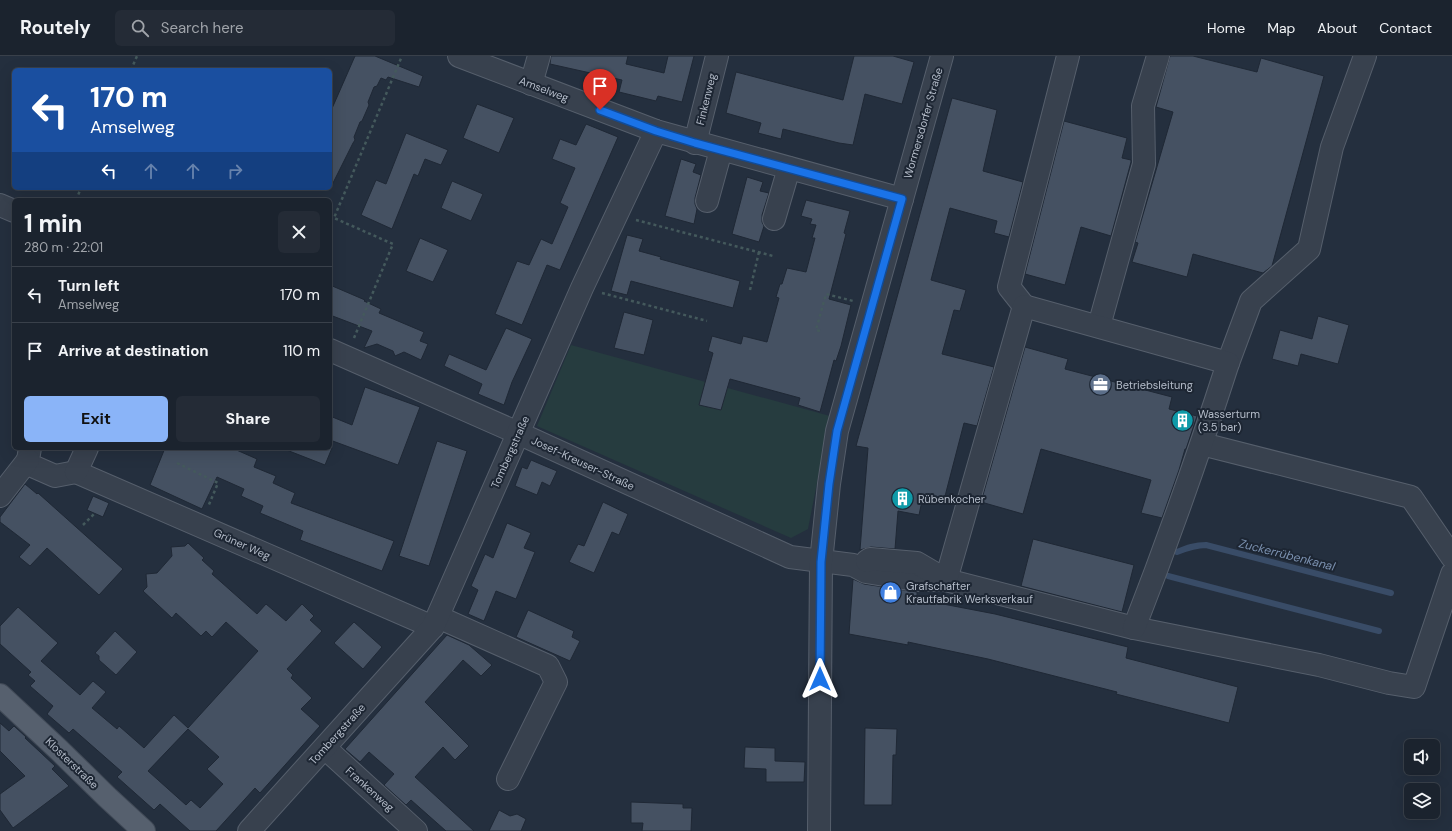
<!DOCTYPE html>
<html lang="en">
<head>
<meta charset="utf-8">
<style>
	:root { --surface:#1b232e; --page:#242b36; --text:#f1f3f6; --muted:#a0a4aa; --line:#39404a; --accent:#8ab4f8 }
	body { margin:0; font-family:"DM Sans",sans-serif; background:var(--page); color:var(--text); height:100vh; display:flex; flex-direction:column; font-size:15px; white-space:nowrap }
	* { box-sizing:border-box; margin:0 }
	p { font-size:13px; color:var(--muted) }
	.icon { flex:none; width:22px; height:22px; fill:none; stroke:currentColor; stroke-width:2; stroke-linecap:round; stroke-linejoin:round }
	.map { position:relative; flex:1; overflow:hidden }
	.side { position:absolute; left:12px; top:142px; width:320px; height:252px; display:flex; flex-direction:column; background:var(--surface); border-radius:6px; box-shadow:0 4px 16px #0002,0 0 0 1px var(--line) }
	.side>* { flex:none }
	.hud { position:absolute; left:12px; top:12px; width:320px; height:122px; border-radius:6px; box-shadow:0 4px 16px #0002,0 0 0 1px var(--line); background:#1a4fa0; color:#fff; overflow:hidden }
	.fabs { position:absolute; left:1404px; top:683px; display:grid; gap:8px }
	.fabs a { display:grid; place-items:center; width:36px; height:36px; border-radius:6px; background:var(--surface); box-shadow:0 4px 16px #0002,0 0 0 1px var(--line); font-size:20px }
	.pin { position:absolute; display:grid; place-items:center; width:34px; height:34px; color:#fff; margin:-41px -17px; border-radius:50% 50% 50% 0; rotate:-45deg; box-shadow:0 0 4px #0007 }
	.pin .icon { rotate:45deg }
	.me { position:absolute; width:44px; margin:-22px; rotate:0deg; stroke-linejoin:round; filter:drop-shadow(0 0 3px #0008) }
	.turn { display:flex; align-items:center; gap:14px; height:84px; padding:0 12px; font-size:18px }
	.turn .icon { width:52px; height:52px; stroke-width:2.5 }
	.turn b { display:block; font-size:28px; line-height:34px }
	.lanes { display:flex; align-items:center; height:38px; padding:0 12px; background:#0003; justify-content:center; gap:20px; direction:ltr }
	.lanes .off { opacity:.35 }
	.round { display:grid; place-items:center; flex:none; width:42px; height:42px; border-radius:6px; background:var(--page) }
	.headline { display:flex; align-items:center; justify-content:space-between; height:68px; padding:0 12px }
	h1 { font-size:24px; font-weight:700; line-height:30px }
	.action { display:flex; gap:8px; margin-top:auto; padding:8px 12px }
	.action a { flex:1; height:46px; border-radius:6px; background:var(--accent); color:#111; font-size:16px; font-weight:700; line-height:46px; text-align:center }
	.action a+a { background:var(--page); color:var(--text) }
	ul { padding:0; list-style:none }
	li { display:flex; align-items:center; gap:12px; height:56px; padding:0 12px; border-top:1px solid var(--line) }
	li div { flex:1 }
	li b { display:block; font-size:15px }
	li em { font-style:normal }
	header { display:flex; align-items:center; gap:24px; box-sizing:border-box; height:56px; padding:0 20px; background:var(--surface); border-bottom:1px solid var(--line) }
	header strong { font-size:19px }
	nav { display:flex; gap:22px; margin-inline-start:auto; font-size:14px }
	.search { width:280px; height:36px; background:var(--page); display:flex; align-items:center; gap:10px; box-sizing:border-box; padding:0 14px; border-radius:6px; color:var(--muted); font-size:15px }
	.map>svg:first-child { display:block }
	.green { fill:#263c3f }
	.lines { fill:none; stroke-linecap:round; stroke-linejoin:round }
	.stream { stroke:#394c67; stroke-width:6 }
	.building { fill:#455162; stroke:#1f2835; fill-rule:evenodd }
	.minor-casing { stroke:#565f6c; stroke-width:24 }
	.major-casing { stroke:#414a57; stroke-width:24 }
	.path { stroke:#44595c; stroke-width:2.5; stroke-dasharray:3 3; stroke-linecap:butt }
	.minor { stroke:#38414e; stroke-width:22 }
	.major { stroke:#56606e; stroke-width:22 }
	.route-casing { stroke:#114b97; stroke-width:10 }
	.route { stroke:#1a73e8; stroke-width:7 }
	.labels { text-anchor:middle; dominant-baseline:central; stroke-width:4; stroke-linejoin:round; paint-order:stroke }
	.street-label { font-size:11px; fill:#b4bcc9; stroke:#1d2633 }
	.poi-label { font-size:11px; fill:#b4bcc9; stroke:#1d2633; text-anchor:start }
	.water-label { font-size:12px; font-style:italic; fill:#7c92b1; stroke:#1d2633 }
</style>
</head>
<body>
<header>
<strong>Routely</strong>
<div class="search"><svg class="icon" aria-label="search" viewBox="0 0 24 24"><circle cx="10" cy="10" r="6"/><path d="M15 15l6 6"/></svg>Search here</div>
<nav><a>Home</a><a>Map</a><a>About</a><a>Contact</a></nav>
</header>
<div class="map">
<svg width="1452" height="775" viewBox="0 0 1452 775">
	<rect width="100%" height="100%" fill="#242f3e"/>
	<polygon class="green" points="571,289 830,360 808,473 791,482 537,370"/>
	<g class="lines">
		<g class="stream">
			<path d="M 1177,496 C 1187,492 1195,489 1206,489 L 1391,537"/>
			<polyline points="1168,520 1379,575"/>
		</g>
	</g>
	<g class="building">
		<polygon points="355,0 375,0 423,20 419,31 388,21 386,24 381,22 377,30 374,31 368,46 369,49 362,65 360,66 354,81 355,84 353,87 330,133 330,57"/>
		<polygon points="551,0 628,0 626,8 664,17 668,0 694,0 682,46 658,40 656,45 619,36 622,24 550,8"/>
		<polygon points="854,0 893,0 914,6 902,48 865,38 853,89 839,87 783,73 781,83 758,77 761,67 726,57 736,16 843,44"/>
		<polygon points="1170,0 1193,0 1257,16 1261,2 1324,20 1272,210 1263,217 1193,198 1187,221 1132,206 1138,187 1135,186 1173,56 1156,51"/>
		<polygon points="952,42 997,54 983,115 1023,126 1009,181 994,177 997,165 950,152 931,224 966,234 960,255 954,254 942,298 994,311 977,370 964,367 944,444 939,443 938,448 922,445 919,459 898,455 895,493 871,491 860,494 868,392 856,390"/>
		<polygon points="477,48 514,62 499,97 463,82"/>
		<polygon points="1064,65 1127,82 1122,102 1131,104 1131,106 1111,180 1081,171 1065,229 1025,218"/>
		<polygon points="586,68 618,81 560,214 547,209 522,269 495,258 517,205 529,209 541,183 552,188 568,151 560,147 575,112 552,103 560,83 576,89"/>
		<polygon points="406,77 448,94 441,109 425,103 418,120 414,118 392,173 361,159 376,124 386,128"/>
		<polygon points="681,103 696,108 693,116 701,119 695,142 695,148 697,153 694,168 665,160"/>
		<polygon points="747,121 763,126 760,135 769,137 762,159 762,166 764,170 759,186 732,178"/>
		<polygon points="452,125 483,138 471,165 441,152"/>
		<polygon points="806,144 850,155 844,177 846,178 829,243 851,249 841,290 836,305 834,304 820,356 798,349 800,342 730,323 721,354 699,349 713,297 708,295 712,280 741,288 743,280 767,286 779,242 776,241 780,228 782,228 787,212 806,216 815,182 812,182 816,169 810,168 812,163 801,160"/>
		<polygon points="627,179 643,183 639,195 661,201 660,203 740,225 733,252 631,225 627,239 611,235"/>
		<polygon points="420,182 448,194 433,226 406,215"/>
		<polygon points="330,229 365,244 364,245 381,253 379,257 424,276 420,285 428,288 421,304 404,296 395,300 393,295 377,288 364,292 372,275 330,259"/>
		<polygon points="624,256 653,264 644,299 614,292"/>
		<polygon points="1318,260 1349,269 1338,308 1301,298 1298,310 1272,303 1280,274 1312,283"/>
		<polygon points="506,272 532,283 512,326 504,349 478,338 482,328 444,310 449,298 486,314"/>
		<polygon points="1025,291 1068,303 1065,313 1172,341 1169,353 1197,360 1186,393 1185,393 1179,414 1162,462 1141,457 1151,424 1041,393 1023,458 981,446"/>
		<polygon points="365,331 420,351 398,409 330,384 330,360 352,369"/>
		<polygon points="437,385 467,395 429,510 399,500"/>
		<polygon points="165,392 232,392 257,403 254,411 276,420 273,427 295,437 291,447 394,485 382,515 300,484 303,475 260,457 263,450 241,440 244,433 217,421 202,453 150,429"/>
		<polygon points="285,392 332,392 325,409 284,393"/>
		<polygon points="531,404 557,415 550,430 542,426 537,439 515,430 522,411 527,413"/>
		<polygon points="25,428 37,438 38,437 123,513 99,539 47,492 30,510 19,501 30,489 0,466 0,461"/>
		<polygon points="93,440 109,447 103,461 87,454"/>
		<polygon points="603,446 628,458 619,479 612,476 594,517 569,506 578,488 584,490"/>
		<polygon points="507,467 531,477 524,492 535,496 516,543 496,535 484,565 468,558 478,534 471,530 485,498 493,502"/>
		<polygon points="1033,483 1134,509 1122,556 1021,530"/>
		<path d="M 188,487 L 204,502 L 202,504 L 214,515 L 212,518 L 257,558 L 266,548 L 286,565 L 302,548 L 314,560 L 310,564 L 322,575 L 287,613 L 293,619 L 291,622 L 312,642 L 301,653 L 320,670 L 260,737 L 255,732 L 216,775 L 190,775 L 160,748 L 154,754 L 117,721 L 122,716 L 73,673 L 69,677 L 47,658 L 53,650 L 30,630 L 35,625 L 28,619 L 31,616 L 0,588 L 0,570 L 18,551 L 58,587 L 41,605 L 80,639 L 93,625 L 106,636 L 92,652 L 117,673 L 119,670 L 144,692 L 174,659 L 188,672 L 258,595 L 226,566 L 212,581 L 206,575 L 201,580 L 176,557 L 172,562 L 143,535 L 147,531 L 146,518 L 157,517 L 172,500 L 171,491 L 185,490 ZM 188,673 L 219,701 L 207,713 L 223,728 L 200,752 L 191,744 L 186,749 L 148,715 Z"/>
		<polygon points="853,523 864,528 917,536 917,543 995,558 1128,591 1126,602 1238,631 1229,667 1116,638 1117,636 988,603 908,586 908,589 849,578"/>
		<polygon points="528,554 574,575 572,581 580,585 570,605 516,581"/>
		<polygon points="354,566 382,591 363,613 334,587"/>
		<polygon points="115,575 137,596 116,619 99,604 99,600 95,597"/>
		<polygon points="447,579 469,589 492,609 481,620 463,604 425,646 469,690 455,704 443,691 415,721 474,775 446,775 411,744 406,749 384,729 394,718 369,696 360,706 345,693"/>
		<polygon points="0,667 9,675 14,670 26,681 25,682 55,710 52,713 69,730 13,772 0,754 0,738 25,720 0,695"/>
		<polygon points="865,672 897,673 896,699 893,699 892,749 864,749"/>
		<polygon points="745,691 775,692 775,705 805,706 804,726 766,726 766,713 744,712"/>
		<polygon points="631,746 683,748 683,752 692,752 691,775 642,775 643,767 631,767"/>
		<polygon points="499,754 510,760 517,758 526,763 521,775 489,775"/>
	</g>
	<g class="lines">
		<defs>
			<g id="minor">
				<polyline points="459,0 656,75 902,143"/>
				<polyline points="531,28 539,0"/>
				<polyline points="695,87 717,0"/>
				<polyline points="707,145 721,94"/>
				<polyline points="0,149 14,155"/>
				<polyline points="774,163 789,112"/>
				<polyline points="1024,250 1009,231 1068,0"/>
				<polyline points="1099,270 1144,108 1143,50 1158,0"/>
				<polyline points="330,294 518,377 790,501 853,509 866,516 915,524 946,524 1134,572 1319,609 1389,627 1414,631 1452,518"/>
				<polyline points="1228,307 1251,245 1309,193 1332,91 1365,0"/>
				<polyline points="1202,388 1411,441 1452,501"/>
				<polyline points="30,392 28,404 30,409 55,420 76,416"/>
				<polyline points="76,416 433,571"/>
				<polyline points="76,416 87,392"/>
				<polyline points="0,440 28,404"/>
				<path d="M 867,505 L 870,503 L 917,507 L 946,524 L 1024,250 L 1228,307 C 1199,397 1168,485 1134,572"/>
				<polyline points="438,561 548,610 556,626 508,723"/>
				<polyline points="325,692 416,775"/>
				<polyline points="249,775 433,571 582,232 656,75"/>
				<polyline points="819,775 821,506 829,428 837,375 942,0"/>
			</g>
			<polyline id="major" points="0,639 59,694 107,741 144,775"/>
		</defs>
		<use href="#minor" class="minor-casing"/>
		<use href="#major" class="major-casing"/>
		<g class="path">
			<polyline points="131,14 137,0"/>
			<polyline points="76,144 81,132"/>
			<polyline points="636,164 773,200"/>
			<polyline points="750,234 759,196"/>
			<polyline points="602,237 707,265"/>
			<polyline points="820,275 816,274 826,238 853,245"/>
			<polyline points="354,282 393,188 334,162 402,0"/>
			<polyline points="177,407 218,427 208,451"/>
			<polyline points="83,469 95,457"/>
		</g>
		<use href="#minor" class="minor"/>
		<use href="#major" class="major"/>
	</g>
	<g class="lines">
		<defs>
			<polyline id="route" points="600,54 656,75 695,87 902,143 837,375 829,428 821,506 820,623"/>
		</defs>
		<use href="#route" class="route-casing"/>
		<use href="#route" class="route"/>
	</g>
	<defs>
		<symbol id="office-disc" viewBox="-11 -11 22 22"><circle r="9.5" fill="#5c6f8a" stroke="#1d2633"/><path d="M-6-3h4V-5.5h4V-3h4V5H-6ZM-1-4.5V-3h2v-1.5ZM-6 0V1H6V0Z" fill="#fff"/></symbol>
		<symbol id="building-disc" viewBox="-11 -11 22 22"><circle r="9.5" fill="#0f9aa8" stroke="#1d2633"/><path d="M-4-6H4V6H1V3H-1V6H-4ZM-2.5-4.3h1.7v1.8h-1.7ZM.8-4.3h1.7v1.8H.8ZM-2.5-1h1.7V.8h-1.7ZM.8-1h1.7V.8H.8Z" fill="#fff"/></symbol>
		<symbol id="shop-disc" viewBox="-11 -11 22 22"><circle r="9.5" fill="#3f7fe0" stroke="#1d2633"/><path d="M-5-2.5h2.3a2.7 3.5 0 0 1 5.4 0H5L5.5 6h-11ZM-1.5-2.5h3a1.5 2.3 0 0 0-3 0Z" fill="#fff"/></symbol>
	</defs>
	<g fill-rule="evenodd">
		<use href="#office-disc" x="1088" y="316" width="25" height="25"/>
		<use href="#building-disc" x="1170" y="352" width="25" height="25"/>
		<use href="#building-disc" x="890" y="430" width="25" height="25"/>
		<use href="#shop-disc" x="878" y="524" width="25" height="25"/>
	</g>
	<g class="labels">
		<g class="street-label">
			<text transform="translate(544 33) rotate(21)">Amselweg</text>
			<text transform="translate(706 43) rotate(-76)">Finkenweg</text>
			<text transform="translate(923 67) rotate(-74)">Wormersdorfer Straße</text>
			<text transform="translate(510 396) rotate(-66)">Tombergstraße</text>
			<text transform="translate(583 407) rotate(25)">Josef-Kreuser-Straße</text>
			<text transform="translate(242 488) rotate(24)">Grüner Weg</text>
			<text transform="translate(337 678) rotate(-48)">Tombergstraße</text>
			<text transform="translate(72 707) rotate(44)">Klosterstraße</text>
			<text transform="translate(370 733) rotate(42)">Frankenweg</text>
		</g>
		<g class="poi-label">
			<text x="1116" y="329">Betriebsleitung</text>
			<text x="1198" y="358">Wasserturm<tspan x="1198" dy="13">(3.5 bar)</tspan></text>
			<text x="918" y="443">Rübenkocher</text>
			<text x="906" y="530">Grafschafter<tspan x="906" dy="13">Krautfabrik Werksverkauf</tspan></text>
		</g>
		<g class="water-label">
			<text transform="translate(1287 499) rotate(14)">Zuckerrübenkanal</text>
		</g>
	</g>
</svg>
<div class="fabs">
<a><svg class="icon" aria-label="sound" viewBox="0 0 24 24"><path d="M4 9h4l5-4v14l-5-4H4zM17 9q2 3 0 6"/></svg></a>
<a><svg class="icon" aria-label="layers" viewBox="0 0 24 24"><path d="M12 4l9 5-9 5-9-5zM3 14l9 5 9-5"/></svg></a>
</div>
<div class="pin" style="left:600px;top:54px;background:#d93025"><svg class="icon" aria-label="arrive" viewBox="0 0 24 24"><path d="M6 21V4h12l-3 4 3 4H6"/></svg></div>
<svg class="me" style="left:820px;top:623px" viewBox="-20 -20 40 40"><path d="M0-17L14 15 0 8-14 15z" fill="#1a73e8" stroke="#fff" stroke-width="4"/></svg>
<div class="hud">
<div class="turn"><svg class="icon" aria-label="left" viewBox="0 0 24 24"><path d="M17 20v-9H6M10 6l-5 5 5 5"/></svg><div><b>170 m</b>Amselweg</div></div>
<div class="lanes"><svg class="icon" aria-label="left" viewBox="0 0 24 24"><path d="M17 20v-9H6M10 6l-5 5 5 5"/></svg><svg class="icon off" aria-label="ahead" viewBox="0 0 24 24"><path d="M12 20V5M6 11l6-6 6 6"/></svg><svg class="icon off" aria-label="ahead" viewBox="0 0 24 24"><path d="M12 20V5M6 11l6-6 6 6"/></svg><svg class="icon off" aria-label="right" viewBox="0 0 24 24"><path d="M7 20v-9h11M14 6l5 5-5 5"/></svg></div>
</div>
<section class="side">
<div class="headline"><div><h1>1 min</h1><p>280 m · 22:01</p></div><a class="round"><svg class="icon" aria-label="close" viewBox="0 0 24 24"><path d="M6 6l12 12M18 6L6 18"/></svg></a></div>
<ul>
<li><svg class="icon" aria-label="left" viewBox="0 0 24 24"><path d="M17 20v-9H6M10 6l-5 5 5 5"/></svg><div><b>Turn left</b><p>Amselweg</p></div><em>170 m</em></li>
<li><svg class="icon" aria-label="arrive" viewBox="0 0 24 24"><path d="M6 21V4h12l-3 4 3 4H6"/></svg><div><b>Arrive at destination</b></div><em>110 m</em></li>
</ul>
<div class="action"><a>Exit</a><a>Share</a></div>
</section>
</div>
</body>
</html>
